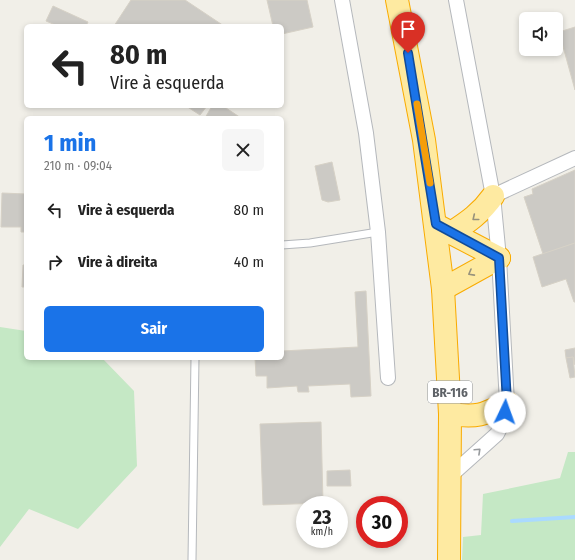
<!DOCTYPE html>
<html lang="pt">
<head>
<meta charset="utf-8">
<style>
	:root { --surface:#fff; --page:#f6f6f6; --text:#222; --muted:#767676; --accent:#1a73e8 }
	body { margin:0; font-family:"Fira Sans Condensed",sans-serif; background:var(--page); color:var(--text); height:100vh; display:flex; flex-direction:column; font-size:15px; white-space:nowrap }
	* { box-sizing:border-box; margin:0 }
	p { font-size:13px; color:var(--muted) }
	.icon { flex:none; width:22px; height:22px; fill:none; stroke:currentColor; stroke-width:2; stroke-linecap:round; stroke-linejoin:round }
	.map { position:relative; flex:1; overflow:hidden }
	.side { position:absolute; left:24px; top:116px; width:260px; height:244px; display:flex; flex-direction:column; background:var(--surface); border-radius:6px; box-shadow:0 2px 6px #0003 }
	.side>* { flex:none }
	.banner { position:absolute; left:24px; top:24px; width:260px; height:84px; border-radius:6px; box-shadow:0 2px 6px #0003; background:#fff; color:var(--text); overflow:hidden }
	.buttons { position:absolute; left:519px; top:12px; display:grid; gap:8px }
	.buttons a { display:grid; place-items:center; width:44px; height:44px; border-radius:6px; background:var(--surface); box-shadow:0 2px 6px #0003; font-size:20px }
	.speed { position:absolute; left:296px; top:496px; display:flex; gap:8px; font-size:20px; font-weight:700; text-align:center }
	.speed>* { display:grid; place-content:center; width:52px; height:52px; border-radius:50%; background:var(--surface); box-shadow:0 2px 6px #0003; line-height:1 }
	.speed small { font-size:10px; font-weight:400 }
	.speed .limit { border:6px solid #d22; background:#fff; color:#111 }
	.pin { position:absolute; display:grid; place-items:center; width:34px; height:34px; color:#fff; margin:-41px -17px; border-radius:50% 50% 50% 0; rotate:-45deg; box-shadow:0 0 4px #0007 }
	.pin .icon { rotate:45deg }
	.me { position:absolute; width:44px; margin:-22px; rotate:3deg; stroke-linejoin:round; filter:drop-shadow(0 0 3px #0008) }
	.turn { display:flex; align-items:center; gap:14px; height:84px; padding:0 20px; font-size:18px }
	.turn .icon { width:52px; height:52px; stroke-width:2.5 }
	.turn b { display:block; font-size:28px; line-height:34px }
	.round { display:grid; place-items:center; flex:none; width:42px; height:42px; border-radius:6px; background:var(--page) }
	.overview { display:flex; align-items:center; justify-content:space-between; height:68px; padding:0 20px }
	h1 { font-size:24px; font-weight:700; line-height:30px; color:var(--accent) }
	.primary-button { display:flex; gap:8px; margin-top:auto; padding:8px 20px }
	.primary-button a { flex:1; height:46px; border-radius:6px; background:var(--accent); color:#fff; font-size:16px; font-weight:700; line-height:46px; text-align:center }
	ul { padding:0; list-style:none }
	li { display:flex; align-items:center; gap:12px; height:52px; padding:0 20px }
	li div { flex:1 }
	li b { display:block; font-size:15px }
	li em { font-style:normal }
	.map>svg:first-child { display:block }
	.green { fill:#c5e8c5 }
	.lines { fill:none; stroke-linecap:round; stroke-linejoin:round }
	.stream { stroke:#aadaff; stroke-width:4 }
	.building { fill:#cccac5; stroke:#d6d1c6 }
	.service-casing { stroke:#b5b8bc; stroke-width:9 }
	.minor-casing { stroke:#b5b8bc; stroke-width:16 }
	.trunk-casing { stroke:#f9ab00; stroke-width:24 }
	.service { stroke:#fff; stroke-width:7 }
	.minor { stroke:#fff; stroke-width:14 }
	.trunk { stroke:#feeaa1; stroke-width:22 }
	.oneway { stroke:#97927c }
	.oneway2 { stroke:#979a9d }
	.route-casing { stroke:#114b97; stroke-width:10 }
	.route { stroke:#1a73e8; stroke-width:7 }
	.slow { stroke:#f59e0b; stroke-width:7 }
	.labels { text-anchor:middle; dominant-baseline:central; stroke-width:4; stroke-linejoin:round; paint-order:stroke }
	.shield { fill:#fff; stroke:#8f9295; stroke-width:1 }
	.shield-label { font-size:13px; font-weight:bold; fill:#5f6368 }
</style>
</head>
<body>
<div class="map">
<svg width="575" height="560" viewBox="0 0 575 560">
	<rect width="100%" height="100%" fill="#f1efe8"/>
	<g class="green">
		<polygon points="0,327 26,331 26,358 102,358 134,391 137,466 78,529 29,509 0,547"/>
		<polygon points="568,452 575,452 575,560 462,560 463,537 481,535 483,494 560,478"/>
	</g>
	<g class="lines">
		<polyline class="stream" points="512,521 575,517"/>
	</g>
	<g class="building">
		<polygon points="131,0 185,0 224,26 114,26"/>
		<polygon points="267,0 307,0 313,27 282,34 282,26 273,26"/>
		<polygon points="53,6 88,22 86,26 58,26 46,21"/>
		<polygon points="575,27 575,90 559,32"/>
		<polygon points="186,106 207,106 200,115"/>
		<polygon points="212,106 223,106 241,118 205,118"/>
		<polygon points="332,162 340,200 328,202 322,200 315,166"/>
		<polygon points="575,170 575,243 543,254 524,197 533,194 532,189"/>
		<polygon points="2,193 26,194 26,232 21,232 21,227 1,227"/>
		<polygon points="575,243 575,302 574,302 566,279 542,287 533,257"/>
		<polygon points="23,265 26,265 26,287 22,287"/>
		<polygon points="366,291 371,396 351,397 350,384 308,386 309,392 298,392 297,386 267,388 267,376 256,376 255,358 282,358 282,351 358,347 355,292"/>
		<polygon points="575,348 575,365 573,357 566,358 565,350"/>
		<polygon points="573,357 575,377 570,378 566,358"/>
		<polygon points="321,422 323,503 263,505 260,424"/>
		<polygon points="350,470 351,486 327,486 327,471"/>
	</g>
	<g class="lines">
		<defs>
			<g id="service">
				<polyline points="282,245 310,243 378,232"/>
				<polyline points="192,560 195,358"/>
			</g>
			<g id="minor">
				<polyline points="342,0 366,133 378,232 388,378"/>
				<polyline points="493,196 575,158"/>
				<polyline points="449,477 497,434 504,420 507,403 499,258 493,196 456,0"/>
			</g>
			<g id="trunk">
				<polyline points="397,0 424,140 443,289 450,414 449,560"/>
				<polyline points="436,225 499,258"/>
				<path d="M 451,233 C 468,222 481,213 493,196"/>
				<polyline points="443,289 499,258"/>
				<path d="M 450,414 C 477,418 483,415 507,403"/>
			</g>
		</defs>
		<use href="#service" class="service-casing"/>
		<use href="#minor" class="minor-casing"/>
		<use href="#trunk" class="trunk-casing"/>
		<use href="#service" class="service"/>
		<use href="#minor" class="minor"/>
		<use href="#trunk" class="trunk"/>
	</g>
	<defs><path id="oneway-chevron" d="M-2-3.5L2.5 0L-2 3.5" fill="none" stroke-width="1.6" stroke-linecap="round" stroke-linejoin="round"/></defs>
	<g class="oneway">
		<use href="#oneway-chevron" transform="translate(475 218) rotate(141)"/>
		<use href="#oneway-chevron" transform="translate(471 273) rotate(151)"/>
	</g>
	<use class="oneway2" href="#oneway-chevron" transform="translate(478 451) rotate(-43)"/>
	<g class="lines">
		<defs>
			<polyline id="route" points="408,53 436,224 499,258 507,403 505,412"/>
		</defs>
		<use href="#route" class="route-casing"/>
		<use href="#route" class="route"/>
		<polyline class="slow" points="417,104 430,183"/>
	</g>
	<g class="labels">
		<rect class="shield" x="428" y="381" width="44" height="22" rx="3"/>
		<g class="shield-label">
			<text x="450" y="392">BR-116</text>
		</g>
	</g>
</svg>
<div class="buttons">
<a><svg class="icon" aria-label="sound" viewBox="0 0 24 24"><path d="M4 9h4l5-4v14l-5-4H4zM17 9q2 3 0 6"/></svg></a>
</div>
<div class="speed"><div>23<small>km/h</small></div><div class="limit">30</div></div>
<div class="pin" style="left:408px;top:53px;background:#d93025"><svg class="icon" aria-label="arrive" viewBox="0 0 24 24"><path d="M6 21V4h12l-3 4 3 4H6"/></svg></div>
<svg class="me" style="left:505px;top:412px" viewBox="-20 -20 40 40"><circle r="19" fill="#fff"/><path d="M0-13L10 11 0 6-10 11z" fill="#1a73e8"/></svg>
<div class="banner">
<div class="turn"><svg class="icon" aria-label="left" viewBox="0 0 24 24"><path d="M17 20v-9H6M10 6l-5 5 5 5"/></svg><div><b>80 m</b>Vire à esquerda</div></div>
</div>
<section class="side">
<div class="overview"><div><h1>1 min</h1><p>210 m · 09:04</p></div><a class="round"><svg class="icon" aria-label="close" viewBox="0 0 24 24"><path d="M6 6l12 12M18 6L6 18"/></svg></a></div>
<ul>
<li><svg class="icon" aria-label="left" viewBox="0 0 24 24"><path d="M17 20v-9H6M10 6l-5 5 5 5"/></svg><div><b>Vire à esquerda</b></div><em>80 m</em></li>
<li><svg class="icon" aria-label="right" viewBox="0 0 24 24"><path d="M7 20v-9h11M14 6l5 5-5 5"/></svg><div><b>Vire à direita</b></div><em>40 m</em></li>
</ul>
<div class="primary-button"><a>Sair</a></div>
</section>
</div>
</body>
</html>
